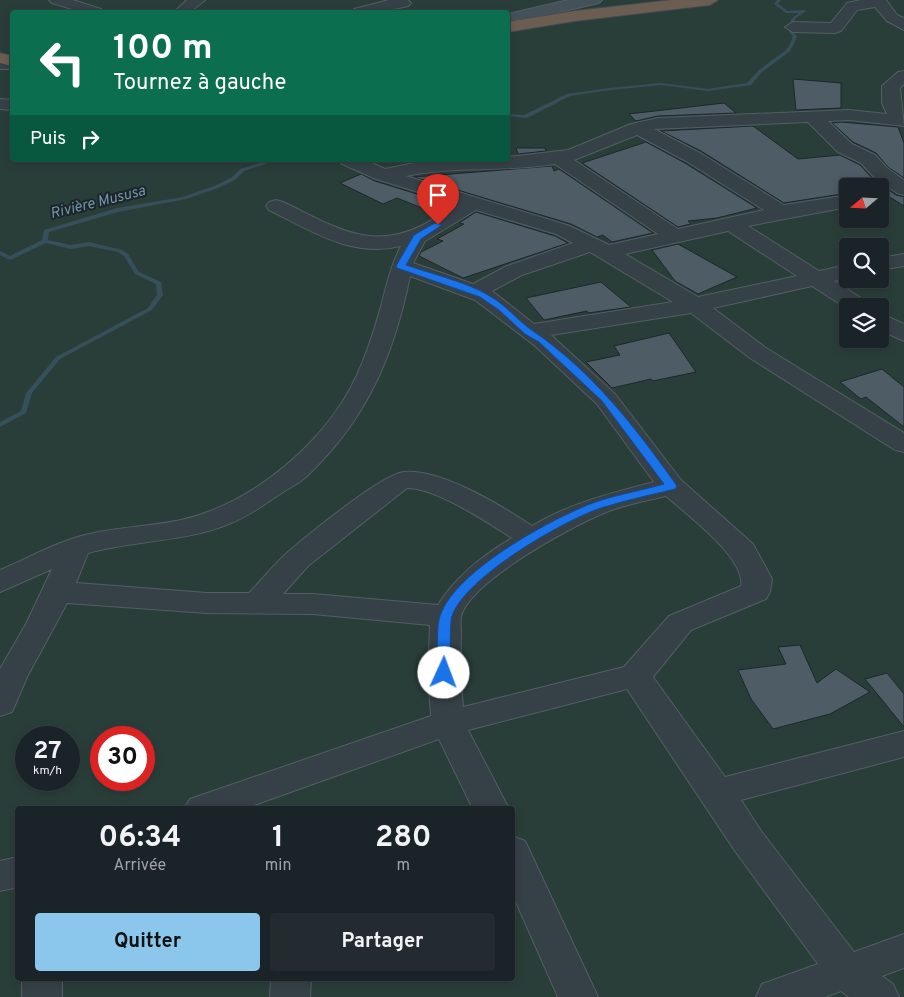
<!DOCTYPE html>
<html lang="fr">
<head>
<meta charset="utf-8">
<style>
	:root { --surface:#1a2328; --page:#232b30; --text:#f1f3f6; --muted:#9fa4a8; --line:#384045; --accent:#8bc7ed }
	body { margin:0; font-family:Overpass,sans-serif; background:var(--page); color:var(--text); height:100vh; display:flex; flex-direction:column; font-size:19px; white-space:nowrap }
	* { box-sizing:border-box; margin:0 }
	p { font-size:16px; color:var(--muted) }
	.icon { flex:none; width:28px; height:28px; fill:none; stroke:currentColor; stroke-width:2; stroke-linecap:round; stroke-linejoin:round }
	.map { position:relative; flex:1; overflow:hidden }
	.drawer { position:absolute; left:15px; top:806px; width:500px; height:175px; display:flex; flex-direction:column; background:var(--surface); border-radius:5px; box-shadow:0 2px 8px #0003,0 0 0 1px var(--line) }
	.drawer>* { flex:none }
	.guide { position:absolute; left:10px; top:10px; width:500px; height:152px; border-radius:5px; box-shadow:0 2px 8px #0003,0 0 0 1px var(--line); background:#0b6e4f; color:#fff; overflow:hidden }
	.needle { width:32px; rotate:251deg }
	.controls { position:absolute; left:839px; top:178px; display:grid; gap:10px }
	.controls a { display:grid; place-items:center; width:50px; height:50px; border-radius:5px; background:var(--surface); box-shadow:0 2px 8px #0003,0 0 0 1px var(--line); font-size:25px }
	.speed { position:absolute; left:15px; top:726px; display:flex; gap:10px; font-size:25px; font-weight:700; text-align:center }
	.speed>* { display:grid; place-content:center; width:65px; height:65px; border-radius:50%; background:var(--surface); box-shadow:0 2px 8px #0003,0 0 0 1px var(--line); line-height:1 }
	.speed small { font-size:12px; font-weight:400 }
	.speed .limit { border:8px solid #d22; background:#fff; color:#111 }
	.pin { position:absolute; display:grid; place-items:center; width:42px; height:42px; color:#fff; margin:-51px -21px; border-radius:50% 50% 50% 0; rotate:-45deg; box-shadow:0 0 5px #0007 }
	.pin .icon { rotate:45deg }
	.me { position:absolute; width:55px; margin:-28px; rotate:2deg; stroke-linejoin:round; filter:drop-shadow(0 0 4px #0008) }
	.turn { display:flex; align-items:center; gap:18px; height:105px; padding:0 20px; font-size:22px }
	.turn .icon { width:65px; height:65px; stroke-width:2.5 }
	.turn b { display:block; font-size:35px; line-height:42px }
	.then { display:flex; align-items:center; height:48px; padding:0 20px; background:#0003; gap:10px; font-size:19px }
	.eta { display:flex; justify-content:space-evenly; align-items:center; height:85px; text-align:center }
	.eta b { font-size:30px; font-weight:700; line-height:35px }
	.primary-button { display:flex; gap:10px; margin-top:auto; padding:10px 20px }
	.primary-button a { flex:1; height:58px; border-radius:5px; background:var(--accent); color:#111; font-size:20px; font-weight:700; line-height:58px; text-align:center }
	.primary-button a+a { background:var(--page); color:var(--text) }
	.map>svg:first-child { display:block }
	.green { fill:#2a3e39; fill-rule:evenodd }
	.lines { fill:none; stroke-linecap:round; stroke-linejoin:round }
	.stream { fill:#374f5b; fill-rule:evenodd }
	.building { fill:#4e5c65; stroke:#1d272d }
	.street-casing { stroke:#535e64; stroke-width:2 }
	.secondary-casing { stroke:#535e64; stroke-width:2 }
	.highway-casing { stroke:#404b51; stroke-width:2 }
	.street { fill:#364147; fill-rule:evenodd }
	.secondary { fill:#445159; fill-rule:evenodd }
	.highway { fill:#6c5d53; fill-rule:evenodd }
	.route { fill:#1a73e8; stroke:#114b97 }
	.labels { text-anchor:middle; dominant-baseline:central; stroke-width:4; stroke-linejoin:round; paint-order:stroke }
	.far-water-label { font-size:15px; font-style:italic; fill:#7394a4; stroke:#1b252b }
</style>
</head>
<body>
<div class="map">
<svg width="904" height="997" viewBox="0 0 904 997">
	<rect width="100%" height="100%" fill="#222f36"/>
	<path class="green" d="M 0,0 L 904,0 L 904,997 L 0,997 ZM 12,12 L 508,12 L 508,160 L 12,160 ZM 848,186 L 880,186 L 880,219 L 848,219 ZM 848,246 L 880,246 L 880,279 L 848,279 ZM 848,306 L 880,306 L 880,339 L 848,339 ZM 26,738 L 69,738 L 69,780 L 26,780 ZM 101,738 L 144,738 L 144,780 L 101,780 ZM 18,809 L 512,809 L 512,979 L 18,979 Z"/>
	<g class="lines">
		<g class="stream">
			<polygon points="777,0 781,0 778,4 788,11 804,10 806,11 795,19 793,32 797,36 794,44 789,52 762,72 751,85 708,91 661,85 610,90 570,96 527,118 508,116 508,114 524,115 567,94 610,88 661,83 708,89 747,83 759,70 786,50 790,44 793,36 789,32 791,19 799,13 786,13 774,4"/>
			<polygon points="270,160 278,160 244,171 235,180 218,188 186,199 118,212 49,232 48,240 71,245 89,242 122,250 128,254 139,272 161,282 163,295 152,310 60,359 32,393 26,413 0,427 0,422 21,411 26,393 56,357 148,308 157,295 156,284 135,274 124,256 118,252 89,246 71,249 46,243 10,260 0,255 0,251 10,256 42,240 44,230 117,208 183,197 214,186 231,178 240,169"/>
		</g>
	</g>
	<g class="building">
		<polygon points="793,79 841,83 841,108 796,110"/>
		<polygon points="724,103 736,113 658,116 636,121 629,114"/>
		<polygon points="841,122 898,127 904,143 904,178 888,167 876,153 853,142 832,123"/>
		<polygon points="753,126 798,159 840,155 860,165 872,178 896,195 904,197 904,206 880,191 880,186 848,186 848,193 784,203 701,151 661,131"/>
		<polygon points="646,142 685,163 757,208 717,218 688,221 691,224 678,227 582,163"/>
		<polygon points="516,148 545,148 546,151 518,154"/>
		<polygon points="552,166 554,171 559,169 653,233 612,242 603,235 597,237 571,224 414,177"/>
		<polygon points="361,174 375,181 452,205 437,214 397,198 383,204 340,183"/>
		<polygon points="476,212 555,236 568,243 463,278 419,256 421,252 443,241 437,239 464,224 459,223"/>
		<polygon points="678,244 737,277 698,294 675,281 652,250"/>
		<polygon points="601,282 631,307 588,313 587,311 544,320 526,298"/>
		<polygon points="669,333 696,372 653,381 651,379 612,388 586,362 620,355 614,346"/>
		<polygon points="882,369 904,387 904,427 866,397 861,399 840,382"/>
		<polygon points="800,645 817,683 836,669 870,692 830,714 773,729 751,699 738,670 786,664 778,647"/>
		<polygon points="887,673 904,694 904,727 865,679"/>
	</g>
	<g class="lines">
		<defs>
			<g id="street">
				<polygon points="49,0 73,0 101,9 104,12 82,12 52,3"/>
				<polygon points="187,0 205,0 190,12 174,12"/>
				<polygon points="389,0 408,0 411,3 408,6 379,12 351,12 354,9"/>
				<polygon points="861,0 886,0 897,15 904,18 904,30 887,21 875,7 857,10 841,31 835,33 793,32 785,27 793,22 831,23 847,3"/>
				<rect x="0" y="59" width="12" height="10"/>
				<path d="M 904,71 L 904,84 L 900,88 L 904,126 L 849,120 L 828,121 L 852,144 L 875,155 L 887,168 L 904,180 L 904,195 L 897,193 L 873,176 L 861,163 L 838,152 L 808,122 L 654,129 L 700,153 L 784,205 L 848,195 L 848,207 L 748,226 L 819,271 L 848,265 L 848,278 L 834,281 L 866,301 L 869,306 L 848,306 L 848,309 L 812,286 L 713,308 L 766,348 L 904,433 L 904,452 L 895,450 L 750,358 L 691,313 L 551,335 L 615,394 L 681,480 L 753,544 L 772,579 L 770,592 L 766,599 L 691,630 L 653,677 L 725,777 L 904,731 L 904,757 L 741,800 L 761,831 L 854,952 L 904,934 L 904,968 L 882,976 L 893,984 L 899,997 L 849,997 L 841,991 L 825,997 L 756,997 L 762,984 L 818,964 L 735,851 L 627,689 L 468,730 L 509,809 L 473,809 L 439,739 L 243,809 L 184,809 L 190,799 L 431,716 L 428,673 L 430,625 L 313,614 L 207,613 L 67,603 L 27,677 L 12,712 L 0,716 L 0,669 L 26,624 L 52,569 L 0,592 L 0,570 C 22,561 43,549 66,541 C 103,527 143,528 181,520 C 253,504 327,441 357,375 C 366,355 374,331 380,310 C 386,288 390,267 401,246 C 351,258 312,231 269,210 L 266,206 L 269,202 L 276,200 L 283,202 C 330,224 368,252 421,226 C 433,220 445,211 457,204 L 376,179 L 342,164 L 339,160 L 365,160 L 385,169 L 429,160 L 508,160 L 508,157 L 568,150 L 631,124 L 658,118 L 849,110 L 887,114 L 882,103 L 882,86 L 898,72 ZM 637,135 L 686,161 L 764,210 L 678,229 L 574,160 ZM 555,164 L 658,234 L 609,245 L 570,226 L 406,176 C 455,166 505,172 555,164 ZM 476,210 L 556,234 L 573,243 L 507,266 L 473,284 L 413,263 L 425,241 ZM 728,231 L 797,276 L 698,297 L 625,254 ZM 590,252 L 673,302 L 534,324 L 492,291 L 522,275 ZM 410,276 L 475,300 L 534,345 L 597,404 L 654,482 C 612,493 570,503 532,526 C 502,506 440,468 404,472 C 382,474 308,535 288,552 C 274,564 262,580 249,593 L 207,593 L 76,583 L 88,553 C 132,541 178,542 221,527 C 242,520 260,508 277,496 C 287,489 300,483 308,475 C 367,419 394,355 410,276 ZM 407,488 C 436,488 487,522 512,538 C 483,555 456,576 438,605 L 313,594 L 283,594 L 308,566 ZM 666,496 C 686,514 746,558 741,586 L 669,616 L 624,667 L 463,707 C 461,683 460,659 461,635 C 461,629 460,621 461,616 C 471,581 570,527 604,513 C 623,505 645,501 666,496 Z"/>
				<polygon points="0,99 12,100 12,110 0,109"/>
				<polygon points="904,254 904,266 880,270 880,258"/>
				<polygon points="880,313 904,324 904,341 880,330"/>
				<polygon points="512,836 525,841 598,997 558,997 512,893"/>
				<polygon points="18,857 18,887 0,891 0,861"/>
				<rect x="22" y="979" width="40" height="18"/>
				<polygon points="271,979 311,979 310,997 270,997"/>
			</g>
			<polygon id="secondary" points="568,0 602,0 599,3 508,24 508,14"/>
			<g id="highway">
				<polygon points="672,0 718,0 710,5 575,21 508,32 508,22 575,11"/>
				<polygon points="0,53 12,56 12,66 0,63"/>
			</g>
		</defs>
		<use href="#street" class="street-casing"/>
		<use href="#secondary" class="secondary-casing"/>
		<use href="#highway" class="highway-casing"/>
		<use href="#street" class="street"/>
		<use href="#secondary" class="secondary"/>
		<use href="#highway" class="highway"/>
	</g>
	<path class="route" d="M 435,223 L 442,225 L 421,239 L 406,265 C 429,273 469,283 488,295 C 505,304 517,320 533,331 C 592,371 636,428 677,486 L 675,489 C 651,495 626,500 601,508 C 564,520 465,577 452,616 C 449,627 451,659 450,673 L 444,678 L 437,673 C 438,659 436,627 440,616 C 455,571 548,521 590,504 C 614,495 640,491 664,484 L 602,401 L 539,342 L 525,334 L 499,310 L 480,297 L 397,268 L 396,266 L 414,235 Z"/>
	<g class="labels">
		<g class="far-water-label">
			<text transform="translate(98 203) rotate(-14)">Rivière Mususa</text>
		</g>
	</g>
</svg>
<div class="controls">
<a><svg class="needle" viewBox="-14 -14 28 28"><path d="M0-13l5 13h-10z" fill="#e53935"/><path d="M0 13l5-13h-10z" fill="#9fa4a8"/></svg></a>
<a><svg class="icon" aria-label="search" viewBox="0 0 24 24"><circle cx="10" cy="10" r="6"/><path d="M15 15l6 6"/></svg></a>
<a><svg class="icon" aria-label="layers" viewBox="0 0 24 24"><path d="M12 4l9 5-9 5-9-5zM3 14l9 5 9-5"/></svg></a>
</div>
<div class="speed"><div>27<small>km/h</small></div><div class="limit">30</div></div>
<div class="pin" style="left:438px;top:225px;background:#d93025"><svg class="icon" aria-label="arrive" viewBox="0 0 24 24"><path d="M6 21V4h12l-3 4 3 4H6"/></svg></div>
<svg class="me" style="left:444px;top:673px" viewBox="-20 -20 40 40"><circle r="19" fill="#fff"/><path d="M0-13L10 11 0 6-10 11z" fill="#1a73e8"/></svg>
<div class="guide">
<div class="turn"><svg class="icon" aria-label="left" viewBox="0 0 24 24"><path d="M17 20v-9H6M10 6l-5 5 5 5"/></svg><div><b>100 m</b>Tournez à gauche</div></div>
<div class="then">Puis<svg class="icon" aria-label="right" viewBox="0 0 24 24"><path d="M7 20v-9h11M14 6l5 5-5 5"/></svg></div>
</div>
<section class="drawer">
<div class="eta">
<div><b>06:34</b><p>Arrivée</p></div>
<div><b>1</b><p>min</p></div>
<div><b>280</b><p>m</p></div>
</div>
<div class="primary-button"><a>Quitter</a><a>Partager</a></div>
</section>
</div>
</body>
</html>
